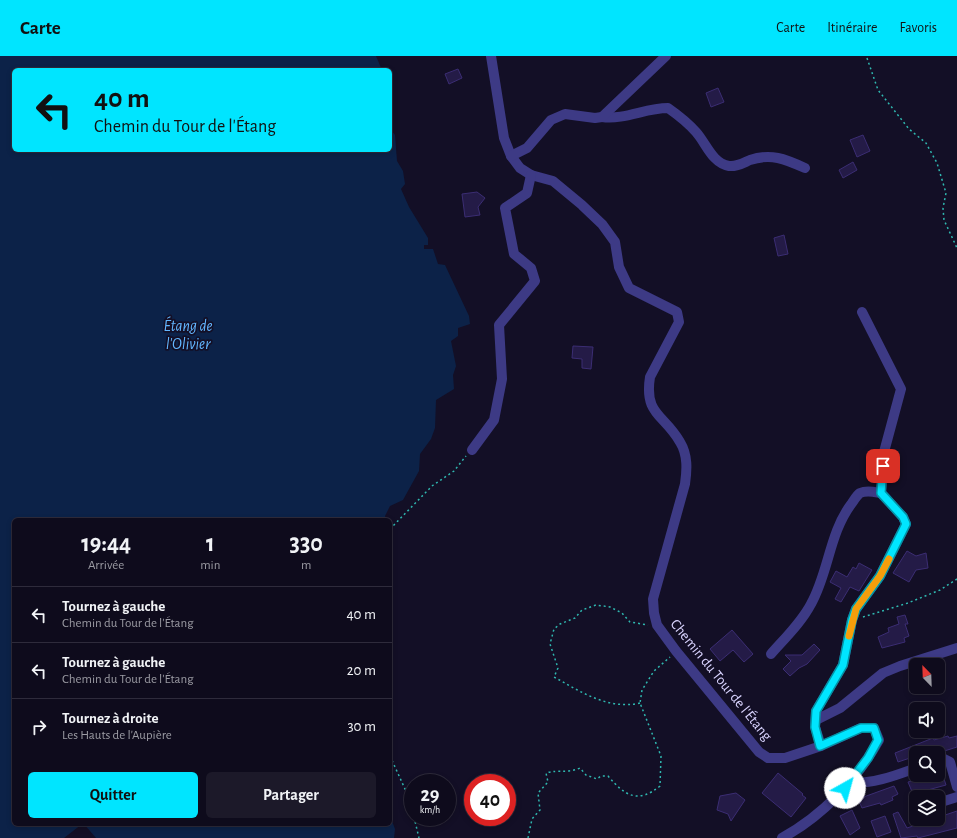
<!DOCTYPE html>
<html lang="fr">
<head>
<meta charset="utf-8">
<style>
	:root { --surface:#0e0b1c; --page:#1c1929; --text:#f1f3f6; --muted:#9b9ba3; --line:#2e2b3b; --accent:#00e5ff }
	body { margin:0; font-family:"Alegreya Sans",sans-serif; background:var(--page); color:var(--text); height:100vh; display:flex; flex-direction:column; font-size:15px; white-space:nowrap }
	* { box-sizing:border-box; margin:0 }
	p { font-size:13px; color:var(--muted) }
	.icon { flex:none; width:22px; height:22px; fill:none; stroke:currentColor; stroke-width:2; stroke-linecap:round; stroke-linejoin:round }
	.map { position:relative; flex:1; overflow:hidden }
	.panel { position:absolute; left:12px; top:462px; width:380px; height:308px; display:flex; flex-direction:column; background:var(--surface); border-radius:6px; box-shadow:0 2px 6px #0003,0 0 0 1px var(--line) }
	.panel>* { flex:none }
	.top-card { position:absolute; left:12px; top:12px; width:380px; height:84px; border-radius:6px; box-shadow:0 2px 6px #0003,0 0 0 1px var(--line); background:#00e5ff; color:#111; overflow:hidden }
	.needle { width:26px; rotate:337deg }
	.controls { position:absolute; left:909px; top:602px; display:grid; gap:8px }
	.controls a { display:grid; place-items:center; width:36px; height:36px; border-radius:6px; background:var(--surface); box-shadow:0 2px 6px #0003,0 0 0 1px var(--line); font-size:20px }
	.speed { position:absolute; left:404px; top:718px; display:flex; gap:8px; font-size:20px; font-weight:700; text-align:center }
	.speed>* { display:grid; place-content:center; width:52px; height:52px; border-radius:50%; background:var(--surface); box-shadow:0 2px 6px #0003,0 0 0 1px var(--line); line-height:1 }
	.speed small { font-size:10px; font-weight:400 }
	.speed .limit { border:6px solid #d22; background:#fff; color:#111 }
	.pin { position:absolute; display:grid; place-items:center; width:34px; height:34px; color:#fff; margin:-17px; border-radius:8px; box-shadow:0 2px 6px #0006 }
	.me { position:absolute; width:44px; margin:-22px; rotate:38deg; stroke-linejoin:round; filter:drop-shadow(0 0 3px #0008) }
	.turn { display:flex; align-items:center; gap:14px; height:84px; padding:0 16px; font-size:18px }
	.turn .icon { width:52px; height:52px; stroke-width:2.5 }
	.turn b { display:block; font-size:28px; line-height:34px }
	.eta { display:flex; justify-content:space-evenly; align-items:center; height:68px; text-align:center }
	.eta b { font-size:24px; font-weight:700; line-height:28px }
	.button { display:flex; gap:8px; margin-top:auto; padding:8px 16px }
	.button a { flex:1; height:46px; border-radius:6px; background:var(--accent); color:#111; font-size:16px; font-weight:700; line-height:46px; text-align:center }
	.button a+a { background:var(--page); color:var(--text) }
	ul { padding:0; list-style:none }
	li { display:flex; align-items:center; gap:12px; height:56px; padding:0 16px; border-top:1px solid var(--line) }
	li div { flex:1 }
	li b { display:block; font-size:15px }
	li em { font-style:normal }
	header { display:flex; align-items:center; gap:24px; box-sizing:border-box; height:56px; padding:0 20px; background:var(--accent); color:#111 }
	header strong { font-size:19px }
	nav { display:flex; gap:22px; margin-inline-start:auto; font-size:14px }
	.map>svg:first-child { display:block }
	.water { fill:#0c2248 }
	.building { fill:#241b47; stroke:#3b2d73 }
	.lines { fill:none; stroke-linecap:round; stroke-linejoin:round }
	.path { stroke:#2fb8b0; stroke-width:1.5; stroke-dasharray:2 3; stroke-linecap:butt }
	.minor { stroke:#3d3a85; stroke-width:10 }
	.route-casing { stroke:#0095a6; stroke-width:10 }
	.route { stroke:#00e5ff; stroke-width:7 }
	.slow { stroke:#f59e0b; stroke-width:7 }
	.labels { text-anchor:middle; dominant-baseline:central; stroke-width:3.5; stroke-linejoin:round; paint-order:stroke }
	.street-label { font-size:15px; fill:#d9d4ff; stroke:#130f26 }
	.water-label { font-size:16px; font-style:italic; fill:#62b6ff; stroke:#130f26 }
</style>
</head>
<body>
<header>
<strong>Carte</strong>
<nav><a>Carte</a><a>Itinéraire</a><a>Favoris</a></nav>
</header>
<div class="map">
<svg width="957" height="782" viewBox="0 0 957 782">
	<rect width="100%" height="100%" fill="#130f26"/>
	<g class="water">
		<polygon points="0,0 376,0 382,14 14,14 14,94 390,94 390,66 392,75 395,79 397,105 403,115 405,128 401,133 409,151 428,182 428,189 424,189 424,193 433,193 438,208 445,209 469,260 470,268 458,272 458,280 451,285 456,310 453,319 454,333 436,344 435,372 431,383 420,398 419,415 403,444 390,450 385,460 386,464 14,464 14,768 82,768 64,782 0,782"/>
		<polygon points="390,760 395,773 394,782 96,782 84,768 390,768"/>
	</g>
	<g class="building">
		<polygon points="458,13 462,22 449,28 445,18"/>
		<polygon points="718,32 724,46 711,51 706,37"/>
		<polygon points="863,79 870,95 857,101 850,84"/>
		<polygon points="853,106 857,114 843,122 839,114"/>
		<polygon points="477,136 485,142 478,151 480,159 465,161 462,138"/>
		<polygon points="784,179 788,198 778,200 774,182"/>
		<polygon points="573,290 593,291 591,313 582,312 582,303 572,302"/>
		<polygon points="907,495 916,500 926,497 928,512 916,514 909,526 893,517"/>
		<polygon points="859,507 872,514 859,535 850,531 841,546 835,543 841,532 830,526 836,515 847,521 853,511 856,513"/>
		<polygon points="905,559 908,568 905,568 909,580 904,582 905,586 882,592 878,581 889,576 888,572 899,568 897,561"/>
		<polygon points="732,574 753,598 744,606 733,594 720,605 710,593"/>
		<polygon points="814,588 820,594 807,608 799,612 790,620 783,613 791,605 785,599 802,599"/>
		<polygon points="948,680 949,682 957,680 957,691 938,697 937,693 925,697 916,697 916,700 898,706 895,697 933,682 934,684"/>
		<polygon points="778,717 803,738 802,739 806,742 791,761 762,737"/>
		<polygon points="942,717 946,729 913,738 908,726"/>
		<polygon points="894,730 898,738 892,741 893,744 881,749 880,747 862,752 858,743"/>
		<polygon points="736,737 745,744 731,765 728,758 717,754 720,740"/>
		<polygon points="852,754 860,772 850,779 840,760"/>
		<polygon points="957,755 957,772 918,782 917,780 901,782 893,758 898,756 907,772"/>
		<polygon points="885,760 891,776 877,781 871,765"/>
	</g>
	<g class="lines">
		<g class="path">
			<polyline points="867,2 878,34 909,73 926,87 937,107 946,137 943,152 944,164 957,192"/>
			<polyline points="390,473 432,430 454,415 466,400"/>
			<polyline points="863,561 908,547 940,534 957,523"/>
			<path d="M 640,647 C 608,654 581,636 554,621 L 558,612 L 550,588 L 554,573 L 560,568 L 575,562 L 582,554 L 596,549 L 610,551 L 622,557 L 630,566 L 648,569"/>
			<polyline points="390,700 410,744 413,757"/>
			<polyline points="414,761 419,782"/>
			<path d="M 528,782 L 532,763 L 540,754 L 538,737 L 548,726 L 546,717 C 560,713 566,718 580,712 L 586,719 L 597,723 L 601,720 L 608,720 C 625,740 638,748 660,730 L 661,700 L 640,647 L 642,634 L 654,615 L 670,601"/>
		</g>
		<g class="minor">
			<path d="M 491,0 L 504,82 L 511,100 L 520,112 L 531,119 L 553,125 L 582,149 L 602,168 L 615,186 L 619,211 L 629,232 L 677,256 L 679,266 L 650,321 C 644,359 664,358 680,386 C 688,399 687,414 685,428 L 653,543 L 654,557 L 657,569 L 676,595 L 759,696 L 768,702 L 785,702 L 821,690 L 861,672 L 874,672 L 879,684 C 856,725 822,760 782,782"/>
			<path d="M 602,61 C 625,64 645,52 668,52 C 678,59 688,67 696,76 C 706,87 712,107 729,110 C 737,111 743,107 750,104 C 771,97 785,103 805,112"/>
			<polyline points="511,100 527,92 551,64 565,58 595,62 602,61 666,0"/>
			<polyline points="472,394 494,364 502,323 499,269 535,225 531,212 514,198 505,152 527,137 531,119"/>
			<path d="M 771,598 C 785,582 801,567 811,548 C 829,516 829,477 852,447 C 854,444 857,439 860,437 C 867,434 874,436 881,437"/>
			<polyline points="816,664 840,652 883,617 900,610 957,592"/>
			<polyline points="821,690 815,671 816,655 843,609 852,564 856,553 880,520 906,468 903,461 881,437 884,396 901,333 862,256"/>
			<polyline points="938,705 944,703 950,706 957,731"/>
			<path d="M 849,727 C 873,728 894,720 916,712"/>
			<polyline points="938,747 957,741"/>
			<polyline points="913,755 916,754"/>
		</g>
	</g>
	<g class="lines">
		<defs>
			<polyline id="route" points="845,732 868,702 878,684 874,672 861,672 820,690 815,671 816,655 843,609 852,564 856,553 880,520 906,468 903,461 881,437 883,410"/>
		</defs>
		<use href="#route" class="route-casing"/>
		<use href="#route" class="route"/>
		<polyline class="slow" points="849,580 856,553 880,520 889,503"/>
	</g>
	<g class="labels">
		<g class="street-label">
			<text transform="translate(721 624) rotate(51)">Chemin du Tour de l'Étang</text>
		</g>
		<g class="water-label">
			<text x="188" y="270">Étang de<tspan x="188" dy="18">l'Olivier</tspan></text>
		</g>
	</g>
</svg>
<div class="controls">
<a><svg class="needle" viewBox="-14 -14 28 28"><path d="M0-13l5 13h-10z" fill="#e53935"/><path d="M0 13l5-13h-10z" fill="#9b9ba3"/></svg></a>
<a><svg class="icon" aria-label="sound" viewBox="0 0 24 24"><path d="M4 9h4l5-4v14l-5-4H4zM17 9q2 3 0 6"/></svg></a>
<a><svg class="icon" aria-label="search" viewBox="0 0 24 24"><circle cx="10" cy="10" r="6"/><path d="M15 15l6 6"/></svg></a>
<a><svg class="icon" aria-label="layers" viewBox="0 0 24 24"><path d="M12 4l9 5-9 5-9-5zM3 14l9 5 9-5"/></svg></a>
</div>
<div class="speed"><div>29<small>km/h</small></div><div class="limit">40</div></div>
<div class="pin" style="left:883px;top:410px;background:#d93025"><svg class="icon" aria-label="arrive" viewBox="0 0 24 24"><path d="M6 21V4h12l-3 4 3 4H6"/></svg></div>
<svg class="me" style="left:845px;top:732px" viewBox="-20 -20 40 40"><circle r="19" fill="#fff"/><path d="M0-13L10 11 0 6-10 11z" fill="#00e5ff"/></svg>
<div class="top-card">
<div class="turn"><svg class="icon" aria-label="left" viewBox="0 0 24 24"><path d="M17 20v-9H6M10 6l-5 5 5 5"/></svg><div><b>40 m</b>Chemin du Tour de l'Étang</div></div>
</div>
<section class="panel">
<div class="eta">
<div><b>19:44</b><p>Arrivée</p></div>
<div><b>1</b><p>min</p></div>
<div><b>330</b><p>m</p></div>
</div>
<ul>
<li><svg class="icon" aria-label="left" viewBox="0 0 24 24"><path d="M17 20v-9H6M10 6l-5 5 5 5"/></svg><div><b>Tournez à gauche</b><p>Chemin du Tour de l'Étang</p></div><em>40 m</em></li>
<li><svg class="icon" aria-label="left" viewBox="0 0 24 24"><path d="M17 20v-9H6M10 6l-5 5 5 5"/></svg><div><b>Tournez à gauche</b><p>Chemin du Tour de l'Étang</p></div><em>20 m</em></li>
<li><svg class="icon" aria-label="right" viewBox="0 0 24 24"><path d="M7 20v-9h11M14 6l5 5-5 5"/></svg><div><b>Tournez à droite</b><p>Les Hauts de l'Aupière</p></div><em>30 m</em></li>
</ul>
<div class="button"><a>Quitter</a><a>Partager</a></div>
</section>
</div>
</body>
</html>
